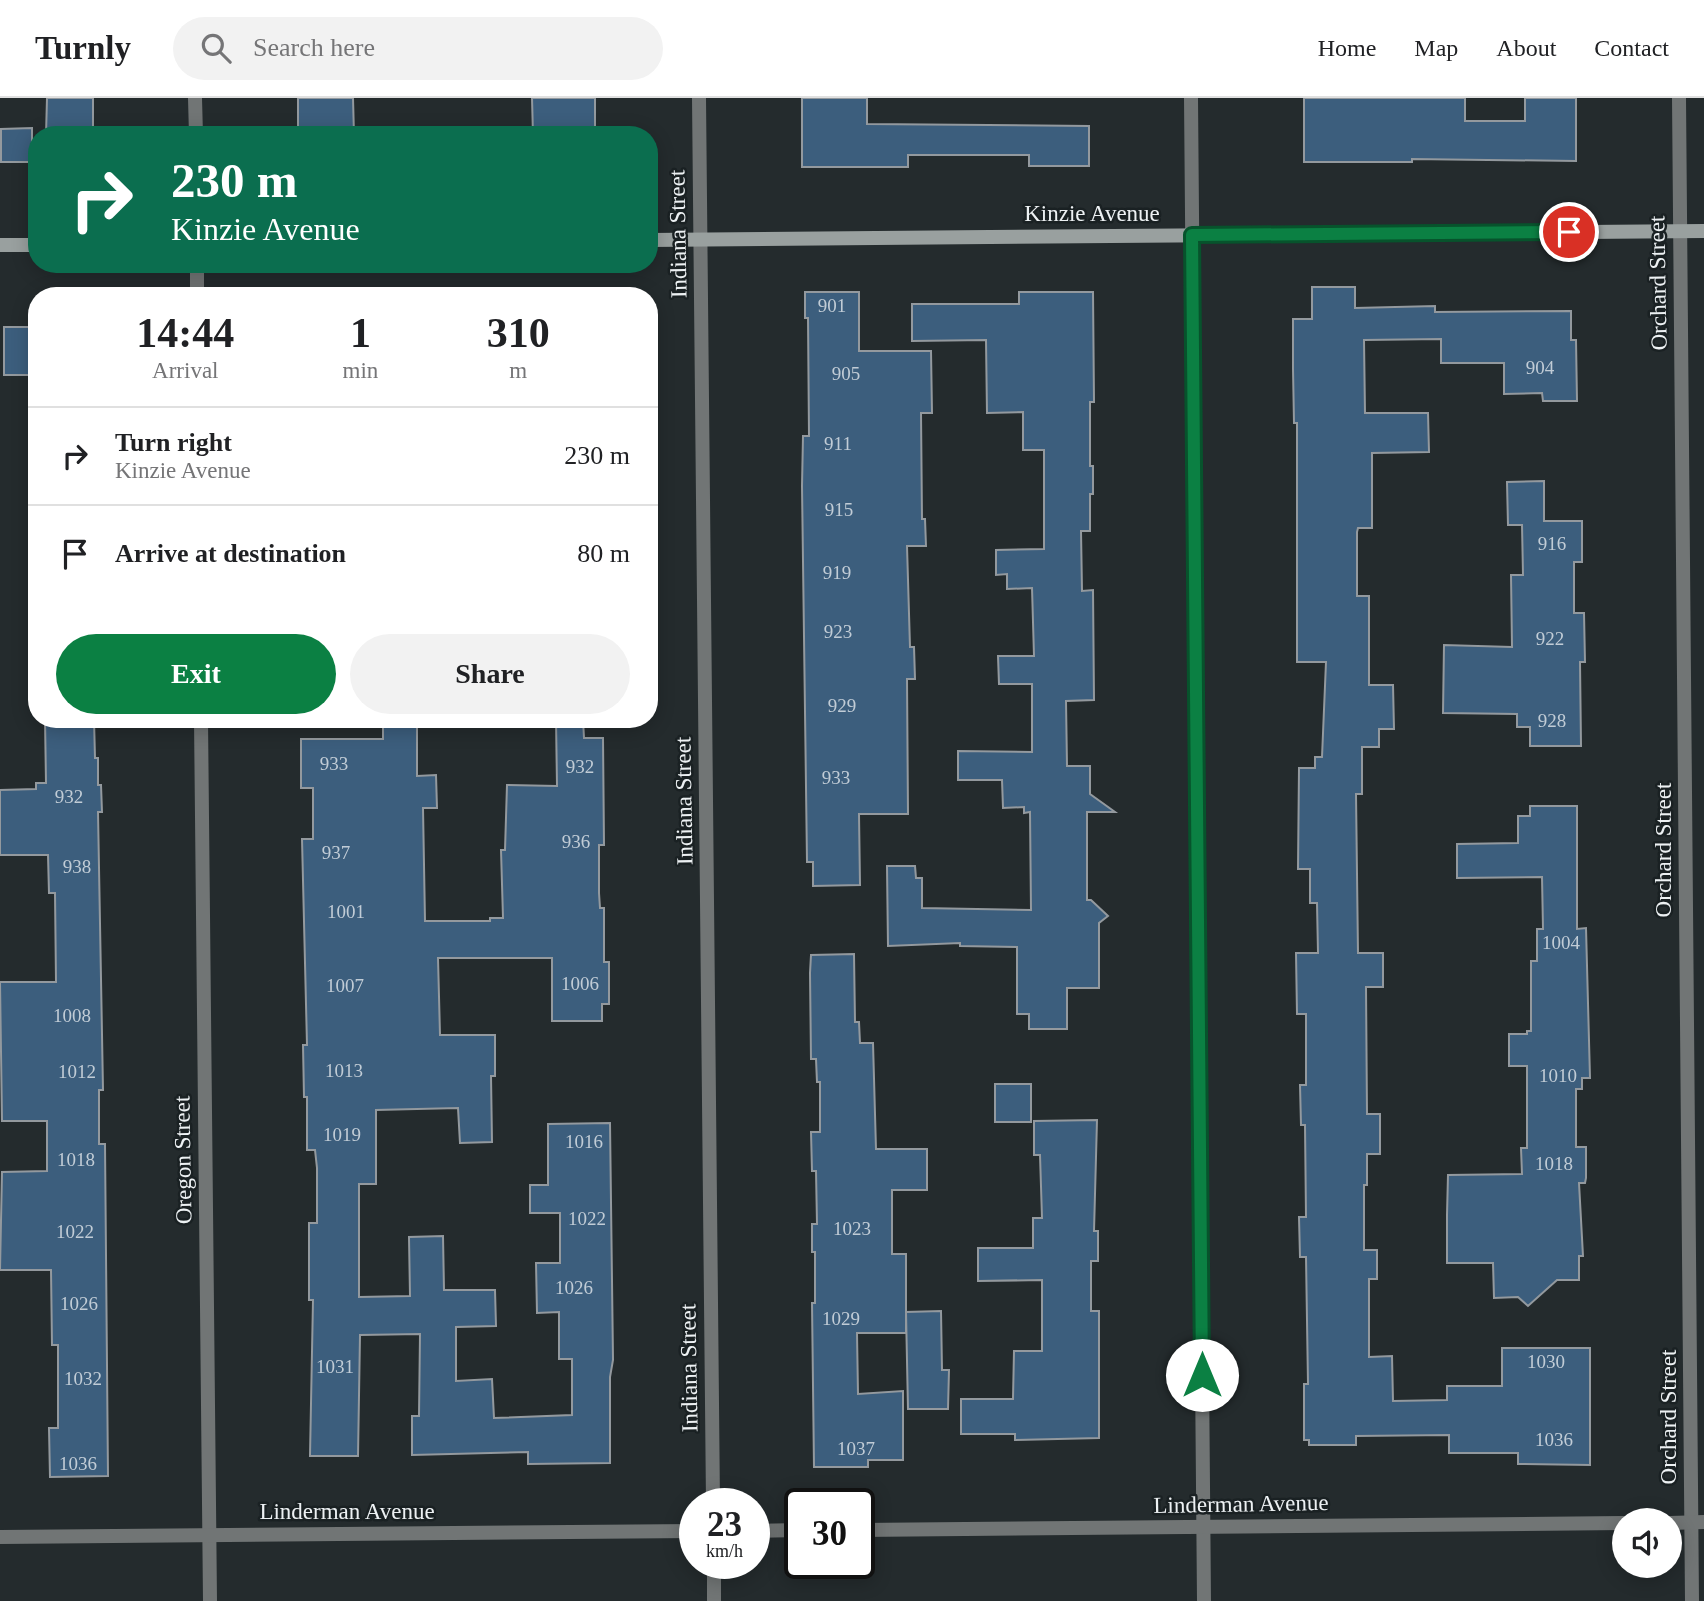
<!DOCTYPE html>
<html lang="en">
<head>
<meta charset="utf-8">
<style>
	:root { --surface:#fff; --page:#f2f2f2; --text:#202124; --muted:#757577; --line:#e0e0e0; --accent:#0b8043 }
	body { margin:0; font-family:"Times New Roman",serif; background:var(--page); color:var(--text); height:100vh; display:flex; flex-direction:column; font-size:26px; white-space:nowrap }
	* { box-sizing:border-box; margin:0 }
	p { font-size:23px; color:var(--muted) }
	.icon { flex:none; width:38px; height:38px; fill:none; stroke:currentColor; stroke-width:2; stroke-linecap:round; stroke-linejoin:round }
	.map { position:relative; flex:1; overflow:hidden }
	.sheet { position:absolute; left:28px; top:189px; width:630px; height:441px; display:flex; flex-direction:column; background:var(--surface); border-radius:28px; box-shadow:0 4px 18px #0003 }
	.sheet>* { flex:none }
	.top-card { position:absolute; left:28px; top:28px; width:630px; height:147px; border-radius:28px; box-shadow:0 4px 18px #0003; background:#0b6e4f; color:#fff; overflow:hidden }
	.buttons { position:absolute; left:1612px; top:1410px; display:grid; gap:14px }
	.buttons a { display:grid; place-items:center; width:70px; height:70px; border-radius:50%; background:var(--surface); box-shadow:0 4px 18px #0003; font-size:35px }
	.speed { position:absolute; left:679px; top:1390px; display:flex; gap:14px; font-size:35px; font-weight:700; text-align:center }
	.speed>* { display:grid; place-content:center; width:91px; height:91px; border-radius:50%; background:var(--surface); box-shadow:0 4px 18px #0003; line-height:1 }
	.speed small { font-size:18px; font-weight:400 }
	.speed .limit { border:4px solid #111; border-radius:10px; background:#fff; color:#111 }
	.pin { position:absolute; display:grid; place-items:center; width:60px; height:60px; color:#fff; margin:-30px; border:4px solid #fff; border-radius:50%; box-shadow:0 2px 7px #0007 }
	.me { position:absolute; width:77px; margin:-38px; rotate:0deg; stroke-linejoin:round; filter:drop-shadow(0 0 5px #0008) }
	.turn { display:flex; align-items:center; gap:24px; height:147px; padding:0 28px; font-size:32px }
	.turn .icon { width:91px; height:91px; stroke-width:2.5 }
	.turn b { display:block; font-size:49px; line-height:60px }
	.eta { display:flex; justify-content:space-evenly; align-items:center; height:119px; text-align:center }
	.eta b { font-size:42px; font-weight:800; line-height:49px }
	.action { display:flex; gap:14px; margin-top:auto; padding:14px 28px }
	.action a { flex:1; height:80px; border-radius:42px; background:var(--accent); color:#fff; font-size:28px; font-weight:800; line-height:80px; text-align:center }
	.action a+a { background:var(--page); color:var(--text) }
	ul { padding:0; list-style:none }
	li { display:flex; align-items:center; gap:21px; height:98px; padding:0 28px; border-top:2px solid var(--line) }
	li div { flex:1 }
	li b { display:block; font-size:26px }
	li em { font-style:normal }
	header { display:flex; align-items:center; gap:42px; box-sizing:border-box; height:98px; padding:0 35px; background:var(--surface); border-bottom:2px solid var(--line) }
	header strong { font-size:33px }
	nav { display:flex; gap:38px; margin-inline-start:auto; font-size:24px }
	.search { width:490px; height:63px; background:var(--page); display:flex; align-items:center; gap:18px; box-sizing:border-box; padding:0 24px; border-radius:38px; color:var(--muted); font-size:26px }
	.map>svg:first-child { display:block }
	.building { fill:#3c5e7d; stroke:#93999e; stroke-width:2 }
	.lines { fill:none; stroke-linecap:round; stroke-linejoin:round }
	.street { stroke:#717575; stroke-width:14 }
	.secondary { stroke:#99a09f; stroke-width:14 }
	.route-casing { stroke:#07532c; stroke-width:18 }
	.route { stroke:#0b8043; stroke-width:12 }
	.labels { text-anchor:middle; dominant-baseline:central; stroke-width:5; stroke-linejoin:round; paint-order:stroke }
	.number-label { font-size:19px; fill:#c1ccd6 }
	.street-label { font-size:23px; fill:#edf1f3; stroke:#1a2123 }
</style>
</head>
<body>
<header>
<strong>Turnly</strong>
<div class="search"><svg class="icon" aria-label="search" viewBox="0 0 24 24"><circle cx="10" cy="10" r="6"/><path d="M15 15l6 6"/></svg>Search here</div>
<nav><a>Home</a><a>Map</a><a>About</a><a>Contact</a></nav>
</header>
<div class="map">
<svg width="1704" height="1503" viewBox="0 0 1704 1503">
	<rect width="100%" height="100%" fill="#242b2d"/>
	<g class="building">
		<polygon points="47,0 93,0 93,37 46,37"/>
		<polygon points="298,0 353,0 354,37 298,37"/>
		<polygon points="532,0 595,0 595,37 533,37"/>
		<polygon points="802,0 867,0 867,26 1089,28 1089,68 1029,68 1029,57 908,57 908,69 802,69"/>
		<polygon points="1304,0 1465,0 1465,23 1525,23 1525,0 1576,0 1576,63 1412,61 1412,64 1304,64"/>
		<polygon points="32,30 32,64 1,64 1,31"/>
		<polygon points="1312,189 1355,189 1355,210 1435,208 1435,214 1571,213 1571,242 1576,242 1577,303 1543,303 1542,295 1504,296 1504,265 1441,265 1441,241 1364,242 1365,315 1428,315 1429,354 1372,355 1372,430 1358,430 1357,434 1357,498 1369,498 1369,587 1393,587 1394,631 1379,631 1379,649 1362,649 1362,696 1356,696 1358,855 1383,855 1383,889 1366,889 1367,1016 1380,1016 1380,1056 1367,1056 1367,1087 1364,1087 1364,1152 1377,1152 1377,1181 1369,1181 1369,1259 1392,1258 1393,1303 1447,1302 1447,1288 1502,1288 1502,1250 1590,1250 1590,1367 1518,1366 1518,1355 1449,1355 1449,1337 1356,1338 1356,1347 1309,1347 1309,1342 1304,1342 1304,1286 1308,1286 1306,1159 1300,1159 1299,1119 1306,1119 1305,1027 1301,1027 1300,987 1306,987 1306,916 1297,916 1296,855 1318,855 1317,805 1310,805 1310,771 1298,771 1299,670 1315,670 1315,659 1322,659 1326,564 1297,564 1297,325 1294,325 1293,271 1293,221 1312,221"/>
		<polygon points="805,194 859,194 859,253 931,253 932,315 921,315 922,421 925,421 926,448 907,448 910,549 914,549 915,581 907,581 908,716 859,716 860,787 813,788 813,764 807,764 802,388 803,338 809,338 808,220 805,220"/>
		<polygon points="1019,194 1093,194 1094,304 1090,304 1090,368 1093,368 1093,396 1090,396 1090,433 1081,433 1082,493 1093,492 1094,602 1066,603 1067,668 1090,668 1090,696 1115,714 1087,714 1087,802 1091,802 1108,818 1099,825 1099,890 1067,890 1067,931 1029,931 1029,916 1017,916 1017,849 960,848 960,845 888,848 887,768 915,768 916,780 922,780 922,810 1031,812 1030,714 1024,715 1024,709 1003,710 1002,682 958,682 958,653 1032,654 1032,586 999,586 998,558 1034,558 1032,490 1007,491 1007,476 996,477 996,452 1044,451 1044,352 1023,352 1023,314 987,315 986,242 912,243 912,206 1019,206"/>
		<rect x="4" y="229" width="33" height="48"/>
		<polygon points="1544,383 1544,423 1582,423 1582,464 1574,464 1574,515 1584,515 1585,564 1580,564 1581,648 1530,648 1530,629 1517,629 1517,616 1443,615 1444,547 1512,549 1511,477 1523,477 1522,427 1508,427 1507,384"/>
		<polygon points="45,621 94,621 95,660 98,660 98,687 101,687 102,714 98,714 103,992 99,992 99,1046 105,1046 108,1378 50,1379 49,1330 58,1330 58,1247 52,1247 51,1172 0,1172 2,1074 47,1073 47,1023 2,1023 0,884 56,884 55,795 49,795 48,757 0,757 0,692 36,691 36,685 46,685"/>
		<polygon points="383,621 417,621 417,678 436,677 437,710 423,710 425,823 490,823 490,820 503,820 501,752 505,752 507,687 557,688 556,621 583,621 584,640 603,640 604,747 599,747 599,795 600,810 604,810 604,864 609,864 609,906 602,906 602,923 552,923 552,860 438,860 440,937 495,937 495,978 491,978 492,1044 460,1045 458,1010 376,1012 376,1086 359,1086 359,1199 410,1198 409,1139 443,1138 444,1192 495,1192 496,1228 456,1229 456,1283 492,1281 494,1320 572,1317 572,1261 559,1261 559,1214 537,1215 536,1165 560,1165 560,1115 530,1115 530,1087 548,1087 548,1026 610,1025 613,1262 610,1279 610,1365 528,1366 528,1354 412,1357 412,1318 419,1318 420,1236 360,1237 358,1358 310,1358 313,1202 309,1202 309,1125 317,1125 317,1070 315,1052 307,1052 307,999 304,999 303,947 307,947 302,741 313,741 313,690 301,690 301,641 383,641"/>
		<polygon points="1530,708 1577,708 1577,831 1586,830 1590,980 1582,980 1582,991 1576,991 1576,1049 1586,1049 1586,1080 1585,1085 1579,1085 1583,1158 1579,1158 1579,1182 1557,1182 1528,1208 1518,1199 1494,1200 1493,1165 1447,1165 1447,1117 1448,1077 1522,1076 1521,1050 1527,1050 1527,968 1509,968 1509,936 1527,936 1527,933 1531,933 1531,863 1537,863 1537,831 1543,831 1542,779 1457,780 1457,746 1518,745 1518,718 1530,718"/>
		<polygon points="854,856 855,924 859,924 860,945 873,945 876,1051 927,1051 927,1092 892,1092 892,1156 906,1156 906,1235 857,1235 858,1296 903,1293 903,1362 868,1362 868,1369 814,1369 812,1205 815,1205 815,1154 812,1154 812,1126 817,1126 816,1073 812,1073 811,1034 820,1034 820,984 817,984 816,961 811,961 810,875 811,857"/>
		<rect x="995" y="986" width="36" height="38"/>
		<polygon points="1097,1022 1094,1133 1098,1133 1098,1163 1091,1163 1091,1213 1099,1213 1099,1340 1015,1342 1015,1336 961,1336 961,1301 1013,1301 1014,1253 1042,1253 1042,1182 978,1183 978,1150 1033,1150 1033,1120 1042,1120 1040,1057 1034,1057 1034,1023"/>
		<polygon points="941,1213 942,1272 949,1272 948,1311 908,1311 906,1214"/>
	</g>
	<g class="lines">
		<g class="street">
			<polyline points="195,0 196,37"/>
			<polyline points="699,0 713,1405"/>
			<polyline points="1191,0 1204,1503"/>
			<polyline points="1679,0 1692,1503"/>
			<polyline points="197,166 197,198"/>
			<polyline points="201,621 210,1503"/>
			<polyline points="1670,1425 1704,1424"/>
			<polyline points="859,1432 1624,1425"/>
			<polyline points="754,1433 800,1432"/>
			<polyline points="0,1439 695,1433"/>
			<polyline points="714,1465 714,1503"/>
		</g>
		<g class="secondary">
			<polyline points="649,142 1704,133"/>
			<polyline points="0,147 37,147"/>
		</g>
	</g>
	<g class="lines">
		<defs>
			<polyline id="route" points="1202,1277 1192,137 1569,134"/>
		</defs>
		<use href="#route" class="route-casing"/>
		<use href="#route" class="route"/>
	</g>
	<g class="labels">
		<g class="number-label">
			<text x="832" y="207">901</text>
			<text x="1540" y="269">904</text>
			<text x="846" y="275">905</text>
			<text x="838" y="345">911</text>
			<text x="839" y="411">915</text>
			<text x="1552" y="445">916</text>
			<text x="837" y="474">919</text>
			<text x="838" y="533">923</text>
			<text x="1550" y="540">922</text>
			<text x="842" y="607">929</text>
			<text x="1552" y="622">928</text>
			<text x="334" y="665">933</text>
			<text x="580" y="668">932</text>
			<text x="836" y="679">933</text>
			<text x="69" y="698">932</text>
			<text x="576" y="743">936</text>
			<text x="336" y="754">937</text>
			<text x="77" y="768">938</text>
			<text x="346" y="813">1001</text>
			<text x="1561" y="844">1004</text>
			<text x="580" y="885">1006</text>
			<text x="345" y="887">1007</text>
			<text x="72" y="917">1008</text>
			<text x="344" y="972">1013</text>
			<text x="77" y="973">1012</text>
			<text x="1558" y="977">1010</text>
			<text x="342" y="1036">1019</text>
			<text x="584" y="1043">1016</text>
			<text x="76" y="1061">1018</text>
			<text x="1554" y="1065">1018</text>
			<text x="587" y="1120">1022</text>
			<text x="852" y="1130">1023</text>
			<text x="75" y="1133">1022</text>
			<text x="574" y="1189">1026</text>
			<text x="79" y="1205">1026</text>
			<text x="841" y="1220">1029</text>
			<text x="1546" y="1263">1030</text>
			<text x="335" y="1268">1031</text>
			<text x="83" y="1280">1032</text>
			<text x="1554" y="1341">1036</text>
			<text x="856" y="1350">1037</text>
			<text x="78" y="1365">1036</text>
		</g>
		<g class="street-label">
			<text x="1092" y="115">Kinzie Avenue</text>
			<text transform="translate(678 136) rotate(-91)">Indiana Street</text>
			<text transform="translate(1658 185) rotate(-91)">Orchard Street</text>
			<text transform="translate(684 703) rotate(-91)">Indiana Street</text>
			<text transform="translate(1663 752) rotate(-90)">Orchard Street</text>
			<text transform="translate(183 1062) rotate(-91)">Oregon Street</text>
			<text transform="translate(689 1270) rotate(-91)">Indiana Street</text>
			<text transform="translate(1668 1319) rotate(-90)">Orchard Street</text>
			<text transform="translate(1241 1406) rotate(-1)">Linderman Avenue</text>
			<text x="347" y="1413">Linderman Avenue</text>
		</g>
	</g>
</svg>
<div class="buttons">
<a><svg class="icon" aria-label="sound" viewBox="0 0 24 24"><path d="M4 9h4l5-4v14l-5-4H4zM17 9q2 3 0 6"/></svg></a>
</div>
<div class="speed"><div>23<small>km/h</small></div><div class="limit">30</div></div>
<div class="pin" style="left:1569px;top:134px;background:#d93025"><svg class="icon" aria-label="arrive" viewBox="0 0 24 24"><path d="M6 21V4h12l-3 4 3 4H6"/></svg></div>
<svg class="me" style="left:1202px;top:1277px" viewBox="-20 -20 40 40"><circle r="19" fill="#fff"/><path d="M0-13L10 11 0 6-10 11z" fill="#0b8043"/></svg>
<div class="top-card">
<div class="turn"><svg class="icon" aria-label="right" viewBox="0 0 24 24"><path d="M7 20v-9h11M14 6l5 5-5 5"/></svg><div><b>230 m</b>Kinzie Avenue</div></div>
</div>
<section class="sheet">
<div class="eta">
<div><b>14:44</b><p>Arrival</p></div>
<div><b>1</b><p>min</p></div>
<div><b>310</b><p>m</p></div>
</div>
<ul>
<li><svg class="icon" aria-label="right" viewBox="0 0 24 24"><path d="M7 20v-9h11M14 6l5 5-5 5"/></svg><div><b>Turn right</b><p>Kinzie Avenue</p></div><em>230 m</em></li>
<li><svg class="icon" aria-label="arrive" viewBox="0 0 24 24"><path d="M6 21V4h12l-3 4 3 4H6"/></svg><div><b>Arrive at destination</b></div><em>80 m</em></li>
</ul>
<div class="action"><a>Exit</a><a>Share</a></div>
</section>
</div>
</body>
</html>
